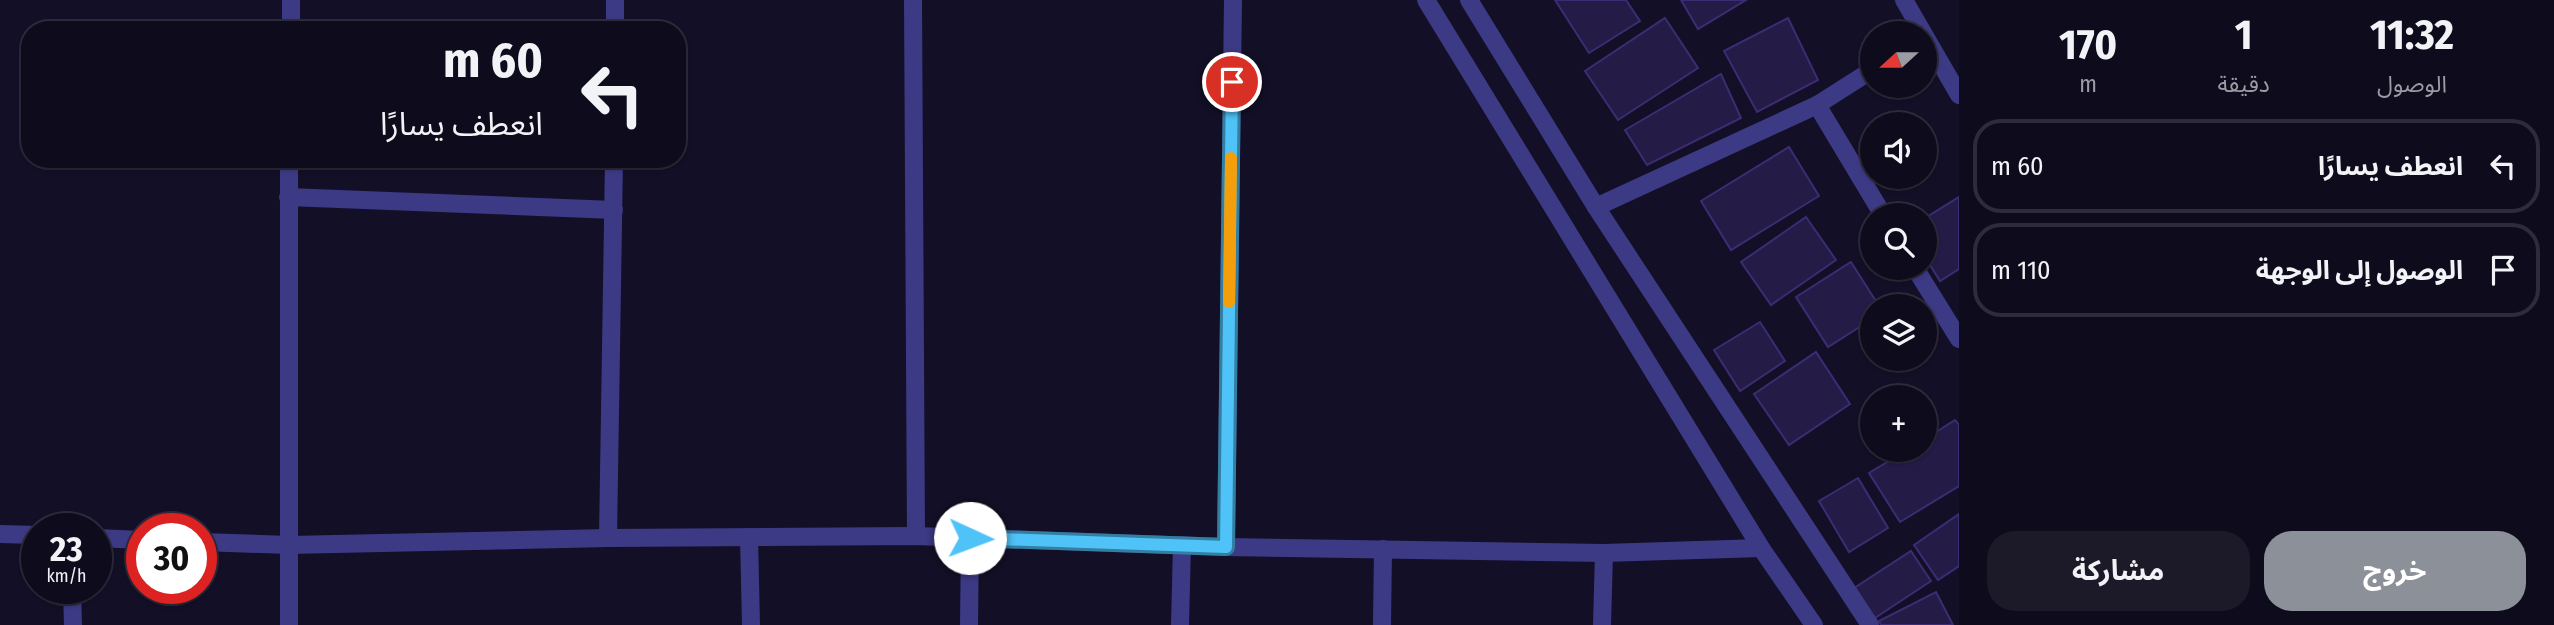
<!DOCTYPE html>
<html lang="ar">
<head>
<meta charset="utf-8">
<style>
	:root { --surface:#0e0b1c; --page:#1c1929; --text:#f1f3f6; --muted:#9b9ba3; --line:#2e2b3b; --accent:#8c9099 }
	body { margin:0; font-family:"Fira Sans Condensed","Noto Sans Arabic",sans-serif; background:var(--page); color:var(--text); direction:rtl; height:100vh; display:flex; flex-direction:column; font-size:26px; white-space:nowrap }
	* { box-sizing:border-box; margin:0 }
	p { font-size:23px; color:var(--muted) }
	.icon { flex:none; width:38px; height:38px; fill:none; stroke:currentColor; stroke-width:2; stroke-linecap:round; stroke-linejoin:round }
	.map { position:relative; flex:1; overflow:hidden; direction:ltr }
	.sheet { display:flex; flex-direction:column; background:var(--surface); width:595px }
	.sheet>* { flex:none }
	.hud { position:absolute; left:21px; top:21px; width:665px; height:147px; border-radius:28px; box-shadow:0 2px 5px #0004,0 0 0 2px var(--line); direction:rtl; background:#0e0b1c; color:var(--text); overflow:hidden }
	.needle { width:46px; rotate:249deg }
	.buttons { position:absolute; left:1860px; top:21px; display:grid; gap:14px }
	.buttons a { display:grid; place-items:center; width:77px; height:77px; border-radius:50%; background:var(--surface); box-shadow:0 2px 5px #0004,0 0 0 2px var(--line); font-size:35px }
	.speed { position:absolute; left:21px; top:513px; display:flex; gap:14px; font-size:35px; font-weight:700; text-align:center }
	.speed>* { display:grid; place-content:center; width:91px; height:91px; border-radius:50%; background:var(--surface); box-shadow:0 2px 5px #0004,0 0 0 2px var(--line); line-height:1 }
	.speed small { font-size:18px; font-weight:400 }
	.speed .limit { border:10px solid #d22; background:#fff; color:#111 }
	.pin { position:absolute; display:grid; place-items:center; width:60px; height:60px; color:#fff; margin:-30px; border:4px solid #fff; border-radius:50%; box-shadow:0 2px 7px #0007 }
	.me { position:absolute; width:77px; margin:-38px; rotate:92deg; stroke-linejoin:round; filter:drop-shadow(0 0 5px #0008) }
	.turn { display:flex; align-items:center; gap:24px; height:147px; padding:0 28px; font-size:32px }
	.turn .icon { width:91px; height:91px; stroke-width:2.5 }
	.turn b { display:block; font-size:49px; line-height:60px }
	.eta { display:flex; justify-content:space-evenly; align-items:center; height:119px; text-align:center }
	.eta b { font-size:42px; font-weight:700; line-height:49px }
	.button { display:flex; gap:14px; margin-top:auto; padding:14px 28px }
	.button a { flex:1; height:80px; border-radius:28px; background:var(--accent); color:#fff; font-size:28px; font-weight:700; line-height:80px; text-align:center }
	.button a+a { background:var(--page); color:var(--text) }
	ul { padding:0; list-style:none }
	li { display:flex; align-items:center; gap:21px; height:94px; margin:0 14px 10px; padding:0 14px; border:4px solid var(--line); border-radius:28px }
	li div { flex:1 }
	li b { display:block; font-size:26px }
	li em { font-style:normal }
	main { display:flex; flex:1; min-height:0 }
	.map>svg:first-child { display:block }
	.building { fill:#241b47; stroke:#3b2d73; stroke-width:2 }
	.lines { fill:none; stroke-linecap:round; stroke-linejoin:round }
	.minor { stroke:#3d3a85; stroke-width:18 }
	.route-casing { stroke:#337fa1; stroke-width:18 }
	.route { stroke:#4fc3f7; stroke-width:12 }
	.slow { stroke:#f59e0b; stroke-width:12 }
</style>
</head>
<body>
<main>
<section class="sheet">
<div class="eta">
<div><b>11:32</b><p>الوصول</p></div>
<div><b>1</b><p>دقيقة</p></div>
<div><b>170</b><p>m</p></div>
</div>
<ul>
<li><svg class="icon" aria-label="left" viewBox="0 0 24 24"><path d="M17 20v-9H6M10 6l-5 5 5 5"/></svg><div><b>انعطف يسارًا</b></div><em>60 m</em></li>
<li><svg class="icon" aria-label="arrive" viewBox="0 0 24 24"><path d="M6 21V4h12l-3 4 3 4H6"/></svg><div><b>الوصول إلى الوجهة</b></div><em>110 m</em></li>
</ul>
<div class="button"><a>خروج</a><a>مشاركة</a></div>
</section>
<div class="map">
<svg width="1959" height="625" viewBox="0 0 1959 625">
	<rect width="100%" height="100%" fill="#130f26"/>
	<g class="building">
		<polygon points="1555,0 1626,0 1640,21 1589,53"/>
		<polygon points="1681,0 1746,0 1698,29"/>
		<polygon points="1665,18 1698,68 1618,120 1585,71"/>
		<polygon points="1788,18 1818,80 1757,112 1724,51"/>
		<polygon points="1721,74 1741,118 1647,165 1625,130"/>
		<polygon points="1789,147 1819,196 1731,250 1701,201"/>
		<polygon points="1959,197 1959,269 1940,281 1925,257 1925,218"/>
		<polygon points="1806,217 1836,260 1771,305 1741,262"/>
		<polygon points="1851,262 1879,306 1872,306 1872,319 1828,347 1796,297"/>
		<polygon points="1760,322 1785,361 1740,391 1714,350"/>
		<polygon points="1816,352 1850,404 1789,445 1754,394"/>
		<polygon points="1955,420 1959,425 1959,486 1900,522 1869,473 1907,450 1925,450 1925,439"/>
		<polygon points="1858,478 1888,528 1849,552 1819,501"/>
		<polygon points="1959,514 1959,566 1938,580 1914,545"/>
		<polygon points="1911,551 1931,581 1869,622 1848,592"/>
		<polygon points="1936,592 1953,625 1881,625 1879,621"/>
	</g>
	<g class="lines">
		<g class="minor">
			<polyline points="913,0 916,536"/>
			<polyline points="1426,0 1761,548 1814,625"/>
			<polyline points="1469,0 1596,207 1870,625"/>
			<polyline points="1904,0 1959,95"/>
			<polyline points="291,30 291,0"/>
			<polyline points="615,30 615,0"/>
			<polyline points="1817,105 1883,215"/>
			<polyline points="288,197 614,210"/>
			<polyline points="1596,207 1817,105 1872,70"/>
			<polyline points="1915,268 1959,339"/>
			<polyline points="0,534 37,535"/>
			<polyline points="749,537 751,625"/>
			<polyline points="96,538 142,540"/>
			<polyline points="608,538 614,159"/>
			<polyline points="201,542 289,545 608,538 916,536 1226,547 1604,553 1761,548"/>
			<polyline points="1226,547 1233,0"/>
			<polyline points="72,588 73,625"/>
			<polyline points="289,625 289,159"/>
			<polyline points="969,625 970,538"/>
			<polyline points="1180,625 1182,545"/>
			<polyline points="1382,625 1383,549"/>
			<polyline points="1602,625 1604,553"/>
		</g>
	</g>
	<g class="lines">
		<defs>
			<polyline id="route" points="970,538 1226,547 1232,82"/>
		</defs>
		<use href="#route" class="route-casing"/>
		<use href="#route" class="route"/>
		<polyline class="slow" points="1229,302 1231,158"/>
	</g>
</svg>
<div class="buttons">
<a><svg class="needle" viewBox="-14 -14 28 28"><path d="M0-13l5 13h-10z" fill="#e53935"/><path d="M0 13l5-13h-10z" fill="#9b9ba3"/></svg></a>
<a><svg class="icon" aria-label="sound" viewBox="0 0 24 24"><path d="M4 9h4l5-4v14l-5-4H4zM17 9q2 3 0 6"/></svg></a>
<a><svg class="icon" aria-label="search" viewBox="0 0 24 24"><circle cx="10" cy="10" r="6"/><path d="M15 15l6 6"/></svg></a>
<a><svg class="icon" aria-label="layers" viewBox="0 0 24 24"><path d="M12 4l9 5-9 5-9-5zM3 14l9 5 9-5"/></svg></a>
<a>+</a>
</div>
<div class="speed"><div>23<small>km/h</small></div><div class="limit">30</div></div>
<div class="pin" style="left:1232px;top:82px;background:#d93025"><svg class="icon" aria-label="arrive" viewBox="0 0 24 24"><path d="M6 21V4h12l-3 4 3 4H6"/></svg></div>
<svg class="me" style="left:970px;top:538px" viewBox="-20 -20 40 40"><circle r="19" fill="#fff"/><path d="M0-13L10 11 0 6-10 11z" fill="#4fc3f7"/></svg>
<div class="hud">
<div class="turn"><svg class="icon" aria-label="left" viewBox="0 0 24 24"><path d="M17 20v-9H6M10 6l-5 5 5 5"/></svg><div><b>60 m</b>انعطف يسارًا</div></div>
</div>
</div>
</main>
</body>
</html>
